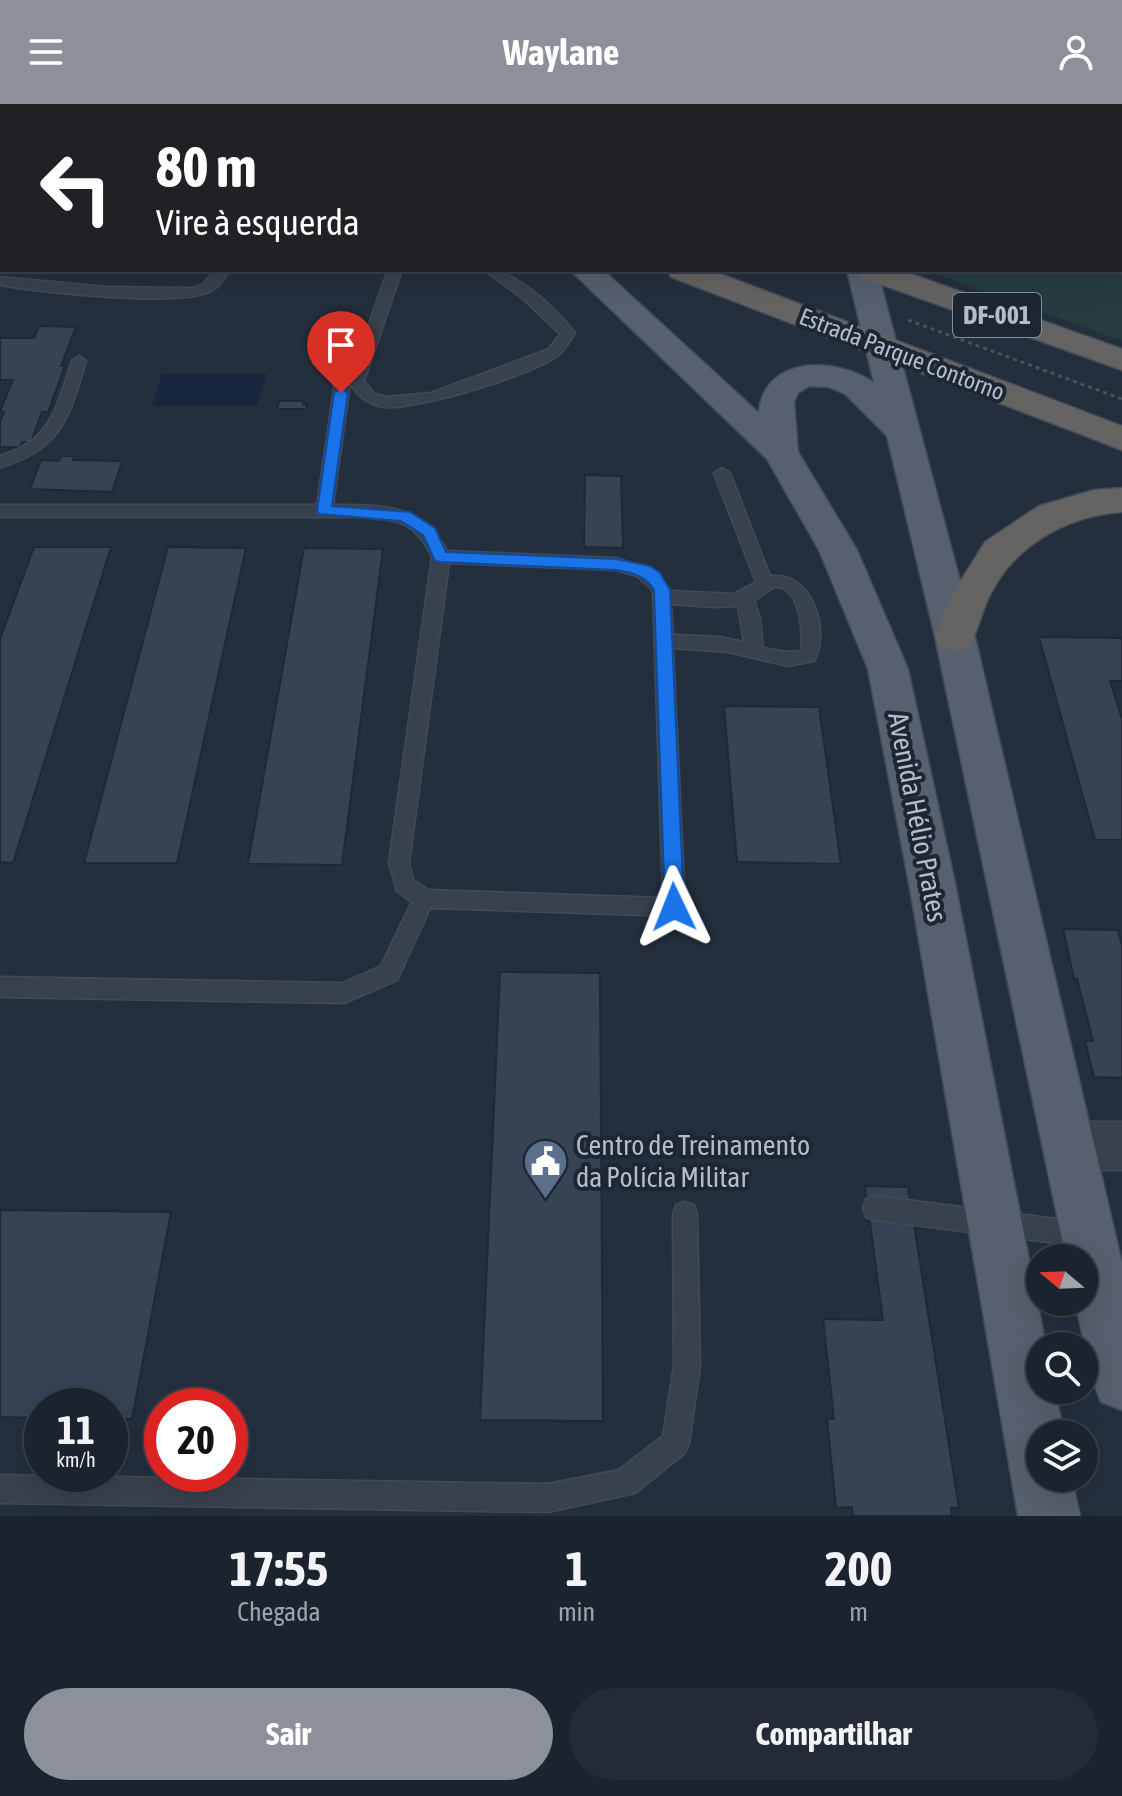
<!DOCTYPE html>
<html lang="pt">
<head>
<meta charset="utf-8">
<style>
	:root { --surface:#1b232e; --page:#242b36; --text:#f1f3f6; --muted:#a0a4aa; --line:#39404a; --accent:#8c9099 }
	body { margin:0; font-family:"Asap Condensed",sans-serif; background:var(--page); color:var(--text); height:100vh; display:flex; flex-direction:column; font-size:30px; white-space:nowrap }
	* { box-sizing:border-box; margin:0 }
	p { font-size:26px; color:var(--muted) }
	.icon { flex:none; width:44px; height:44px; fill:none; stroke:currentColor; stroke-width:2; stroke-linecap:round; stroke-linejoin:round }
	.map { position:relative; height:1412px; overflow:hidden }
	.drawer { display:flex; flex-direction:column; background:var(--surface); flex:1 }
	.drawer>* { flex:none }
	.top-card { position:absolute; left:0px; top:0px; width:1122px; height:168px; box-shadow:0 8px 32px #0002,0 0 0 2px var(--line); background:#202124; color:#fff; overflow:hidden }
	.needle { width:52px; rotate:289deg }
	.buttons { position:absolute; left:1026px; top:1140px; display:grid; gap:16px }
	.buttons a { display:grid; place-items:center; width:72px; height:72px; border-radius:50%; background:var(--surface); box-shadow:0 8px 32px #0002,0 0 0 2px var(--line); font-size:40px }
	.speed { position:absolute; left:24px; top:1284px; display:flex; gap:16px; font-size:40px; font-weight:700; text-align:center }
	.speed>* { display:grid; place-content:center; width:104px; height:104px; border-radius:50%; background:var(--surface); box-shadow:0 8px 32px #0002,0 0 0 2px var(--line); line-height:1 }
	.speed small { font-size:20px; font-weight:400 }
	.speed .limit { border:12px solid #d22; background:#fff; color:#111 }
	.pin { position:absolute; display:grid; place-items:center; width:68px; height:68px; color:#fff; margin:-82px -34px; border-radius:50% 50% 50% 0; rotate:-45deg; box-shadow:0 0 8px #0007 }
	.pin .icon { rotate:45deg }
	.me { position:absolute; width:88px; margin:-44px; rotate:358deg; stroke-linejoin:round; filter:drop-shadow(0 0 6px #0008) }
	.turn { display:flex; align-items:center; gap:28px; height:168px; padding:0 24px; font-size:36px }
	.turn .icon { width:104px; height:104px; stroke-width:2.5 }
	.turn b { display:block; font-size:56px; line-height:68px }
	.eta { display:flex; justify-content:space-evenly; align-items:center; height:136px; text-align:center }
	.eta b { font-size:48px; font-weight:700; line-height:56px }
	.button { display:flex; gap:16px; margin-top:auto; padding:16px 24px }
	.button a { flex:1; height:92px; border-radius:48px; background:var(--accent); color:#fff; font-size:32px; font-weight:700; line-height:92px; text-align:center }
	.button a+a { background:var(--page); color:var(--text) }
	header { display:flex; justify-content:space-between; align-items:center; height:104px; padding:0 24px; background:var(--accent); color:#fff; font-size:36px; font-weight:700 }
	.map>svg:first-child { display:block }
	.green { fill:#263c3f }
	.water { fill:#17263c }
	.building { fill:#364354; stroke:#1f2835; stroke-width:2 }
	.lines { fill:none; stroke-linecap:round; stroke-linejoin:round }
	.service-casing { stroke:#414a57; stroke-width:3 }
	.minor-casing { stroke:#414a57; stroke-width:3 }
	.tertiary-casing { stroke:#414a57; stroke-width:3 }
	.primary-casing { stroke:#414a57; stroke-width:3 }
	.trunk-casing { stroke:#434c59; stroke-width:3 }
	.path { stroke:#3f5557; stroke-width:3; stroke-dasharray:4 4; stroke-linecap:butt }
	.service { fill:#38414e; fill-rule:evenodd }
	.minor { fill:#38414e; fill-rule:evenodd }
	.tertiary { fill:#38414e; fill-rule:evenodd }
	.primary { fill:#56606e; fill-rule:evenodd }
	.trunk { fill:#656462; fill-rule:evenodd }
	.route { fill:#1a73e8; stroke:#114b97; stroke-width:2 }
	.labels { text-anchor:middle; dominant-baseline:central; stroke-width:8; stroke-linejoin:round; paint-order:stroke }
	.far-street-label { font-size:24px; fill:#b4bcc9; stroke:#1d2633 }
	.shield { fill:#1d2633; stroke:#878f9c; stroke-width:2 }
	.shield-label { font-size:26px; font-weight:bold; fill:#b4bcc9 }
	.street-label { font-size:28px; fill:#b4bcc9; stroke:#1d2633 }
	.poi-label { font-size:28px; fill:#b4bcc9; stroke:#1d2633; text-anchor:start }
</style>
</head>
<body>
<header><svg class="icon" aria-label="menu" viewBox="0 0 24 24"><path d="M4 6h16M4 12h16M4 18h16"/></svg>Waylane<svg class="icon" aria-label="person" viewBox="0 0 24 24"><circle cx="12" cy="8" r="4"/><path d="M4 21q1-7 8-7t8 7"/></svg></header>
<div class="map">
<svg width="1122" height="1412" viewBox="0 0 1122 1412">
	<rect width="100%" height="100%" fill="#242f3e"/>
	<polygon class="green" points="468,0 1122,0 1122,237 925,166 1120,166 1120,2"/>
	<polygon class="water" points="162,270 267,270 257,302 152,302"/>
	<g class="building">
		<polygon points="39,222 76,223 61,262 65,262 48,308 42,308 31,338 22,338 20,343 0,343 0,318 4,308 0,307 13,276 0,276 0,234 34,234"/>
		<polygon points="279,297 303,297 303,300 307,300 306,305 277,305"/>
		<polygon points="61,352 75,352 73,356 122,357 112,388 30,385 41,356 59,357"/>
		<polygon points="585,371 621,372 623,444 584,443"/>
		<polygon points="34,443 111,443 13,759 0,758 0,535"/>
		<polygon points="168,443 246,444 177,759 84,759"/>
		<polygon points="304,444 383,445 342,761 248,760"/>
		<polygon points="1039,533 1122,534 1122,577 1110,577 1122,615 1122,736 1095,736"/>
		<polygon points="724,602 819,603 841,760 737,758"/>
		<polygon points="1063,825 1118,826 1122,841 1122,974 1094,973 1085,937 1093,937 1077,875 1074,875"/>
		<polygon points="500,868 600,869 603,1317 480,1316"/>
		<polygon points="865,1082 908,1083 959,1404 951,1404 952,1412 853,1412 852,1403 836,1404 827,1315 834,1315 823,1215 883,1216"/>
		<polygon points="0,1106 171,1108 132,1315 110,1315 110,1302 42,1302 42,1314 0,1313"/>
	</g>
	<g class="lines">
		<defs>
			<g id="service">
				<polygon points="19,0 34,0 18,2"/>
				<polygon points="131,0 147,0 148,2 132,2"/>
				<polygon points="2,9 2,17 0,18 0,10"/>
				<path d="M 216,166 L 230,166 C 224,174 218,185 209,188 C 175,203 40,188 0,181 L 0,173 L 106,183 L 194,184 L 203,180 Z"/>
				<path d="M 388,166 L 402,166 L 364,277 L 373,289 L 386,293 L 431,289 L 549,245 L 560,230 L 522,194 L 484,166 C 517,166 555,204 575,229 C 571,235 566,244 561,249 C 541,269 414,307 384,303 C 368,301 359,292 350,280 L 333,401 C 382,401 421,399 447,447 L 616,454 L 654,466 L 671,487 L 734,490 L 756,478 L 714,369 L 722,364 L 730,369 L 770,472 C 812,467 831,526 814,557 L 788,562 L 728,548 L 673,544 L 685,803 L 681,809 L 674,812 L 430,804 L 397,876 L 344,899 L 0,893 L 0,873 L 343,879 L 381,862 L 412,798 L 397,787 L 389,759 L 432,453 C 413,415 397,416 358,413 L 0,413 L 0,401 L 317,401 L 342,230 L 349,226 L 356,230 L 351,271 ZM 449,459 L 616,466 L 637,472 L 653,487 L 663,794 L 428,786 L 413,776 L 409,759 ZM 774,483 L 783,484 C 801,495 803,527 801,547 L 788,548 L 763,544 L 760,514 L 754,497 ZM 671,500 L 713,503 L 738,502 L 744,538 L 720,533 L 673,531 Z"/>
				<path d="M 79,252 L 86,257 C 69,313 62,346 0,363 L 0,352 C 52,336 56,304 72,257 Z"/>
				<polygon points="875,1092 1088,1119 1097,1122 1100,1131 1097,1140 1088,1143 875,1116 866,1113 863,1104 866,1095"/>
				<polygon points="685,1098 694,1101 697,1110 700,1262 689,1339 685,1349 635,1389 548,1408 0,1399 0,1371 548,1380 619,1366 663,1332 674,1262 673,1110 676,1101"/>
			</g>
			<polygon id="minor" points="1067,1018 1122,1018 1122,1066 1067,1066 1049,1059 1042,1042 1049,1025"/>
			<rect id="tertiary" x="829" y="0" width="26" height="2"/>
			<path id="primary" d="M 570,166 L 603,166 L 759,309 C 763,251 837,252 874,279 L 847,166 L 877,166 L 975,533 L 1122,1159 L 1122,1306 L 1101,1298 L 1093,1277 L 1075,1198 L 1084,1198 L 1084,1154 L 1066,1154 L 935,533 L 887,332 L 845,290 L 829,283 L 809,282 L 798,289 L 794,298 L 798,348 L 857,446 L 908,565 L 955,779 L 1046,1242 L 1040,1242 L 1040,1286 L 1055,1286 L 1064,1330 L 1040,1330 L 1040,1374 L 1072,1374 L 1080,1412 L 1018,1412 L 909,779 L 868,565 L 819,446 L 767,355 Z"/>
			<g id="trunk">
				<polygon points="256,0 285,0 286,2 257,2"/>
				<polygon points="404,0 434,0 435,2 405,2"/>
				<polygon points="667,166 710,166 1122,322 1122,346 671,173"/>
				<polygon points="856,166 900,166 1122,245 1122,266 860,173"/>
				<path d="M 1122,384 L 1122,408 C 1065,412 1011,443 987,497 C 981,512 977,528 969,543 L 955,548 L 941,543 L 935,533 L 950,494 L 985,438 L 1039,402 L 1094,386 Z"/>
			</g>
		</defs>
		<use href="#service" class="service-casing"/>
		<use href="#minor" class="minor-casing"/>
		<use href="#tertiary" class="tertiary-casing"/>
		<use href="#primary" class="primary-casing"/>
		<use href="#trunk" class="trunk-casing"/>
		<g class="path">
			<polyline points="703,0 706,2"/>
			<polyline points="908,216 1122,295"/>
		</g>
		<use href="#service" class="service"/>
		<use href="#minor" class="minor"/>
		<use href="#tertiary" class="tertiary"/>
		<use href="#primary" class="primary"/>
		<use href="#trunk" class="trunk"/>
	</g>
	<path class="route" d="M 341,284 L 348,289 L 332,402 L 410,408 L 435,424 L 446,448 L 616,455 L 650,462 L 660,469 L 670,486 L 684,803 L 681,809 L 674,811 L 667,809 L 665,803 L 654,486 C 645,471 633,469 616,466 L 441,458 L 435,457 L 423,431 L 401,417 L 319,410 L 317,407 L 334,289 Z"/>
	<defs>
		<symbol id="civic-pin" viewBox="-11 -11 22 30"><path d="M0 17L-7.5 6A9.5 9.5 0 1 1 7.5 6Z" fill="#5c6f8a" stroke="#1d2633"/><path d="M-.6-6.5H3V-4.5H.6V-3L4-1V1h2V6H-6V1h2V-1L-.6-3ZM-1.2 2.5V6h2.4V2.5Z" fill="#fff"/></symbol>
	</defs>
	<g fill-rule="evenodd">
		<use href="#civic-pin" x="520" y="1032" width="51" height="69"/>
	</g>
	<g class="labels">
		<g class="far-street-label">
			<text transform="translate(902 250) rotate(21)">Estrada Parque Contorno</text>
		</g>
		<rect class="shield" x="953" y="189" width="88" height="44" rx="6"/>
		<g class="shield-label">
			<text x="997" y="211">DF-001</text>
		</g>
		<g class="street-label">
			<text transform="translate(918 713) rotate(79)">Avenida Hélio Prates</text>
		</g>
		<g class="poi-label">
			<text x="576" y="1041">Centro de Treinamento<tspan x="576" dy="32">da Polícia Militar</tspan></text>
		</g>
	</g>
</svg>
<div class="buttons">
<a><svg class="needle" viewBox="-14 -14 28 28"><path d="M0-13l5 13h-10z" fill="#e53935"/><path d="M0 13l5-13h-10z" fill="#a0a4aa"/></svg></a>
<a><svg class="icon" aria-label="search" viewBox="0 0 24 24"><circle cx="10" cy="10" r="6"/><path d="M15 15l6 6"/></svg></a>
<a><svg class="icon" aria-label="layers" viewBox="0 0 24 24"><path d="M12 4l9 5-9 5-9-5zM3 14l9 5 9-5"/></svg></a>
</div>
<div class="speed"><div>11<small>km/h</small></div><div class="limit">20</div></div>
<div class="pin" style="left:341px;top:289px;background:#d93025"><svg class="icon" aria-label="arrive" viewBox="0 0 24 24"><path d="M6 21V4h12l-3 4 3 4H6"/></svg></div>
<svg class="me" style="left:674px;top:803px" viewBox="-20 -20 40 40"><path d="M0-17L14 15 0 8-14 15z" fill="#1a73e8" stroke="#fff" stroke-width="4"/></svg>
<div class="top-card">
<div class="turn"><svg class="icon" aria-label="left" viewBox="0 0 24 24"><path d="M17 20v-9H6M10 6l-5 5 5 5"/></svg><div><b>80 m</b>Vire à esquerda</div></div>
</div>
</div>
<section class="drawer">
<div class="eta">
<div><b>17:55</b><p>Chegada</p></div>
<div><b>1</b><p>min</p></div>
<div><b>200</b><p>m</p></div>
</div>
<div class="button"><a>Sair</a><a>Compartilhar</a></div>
</section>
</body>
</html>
